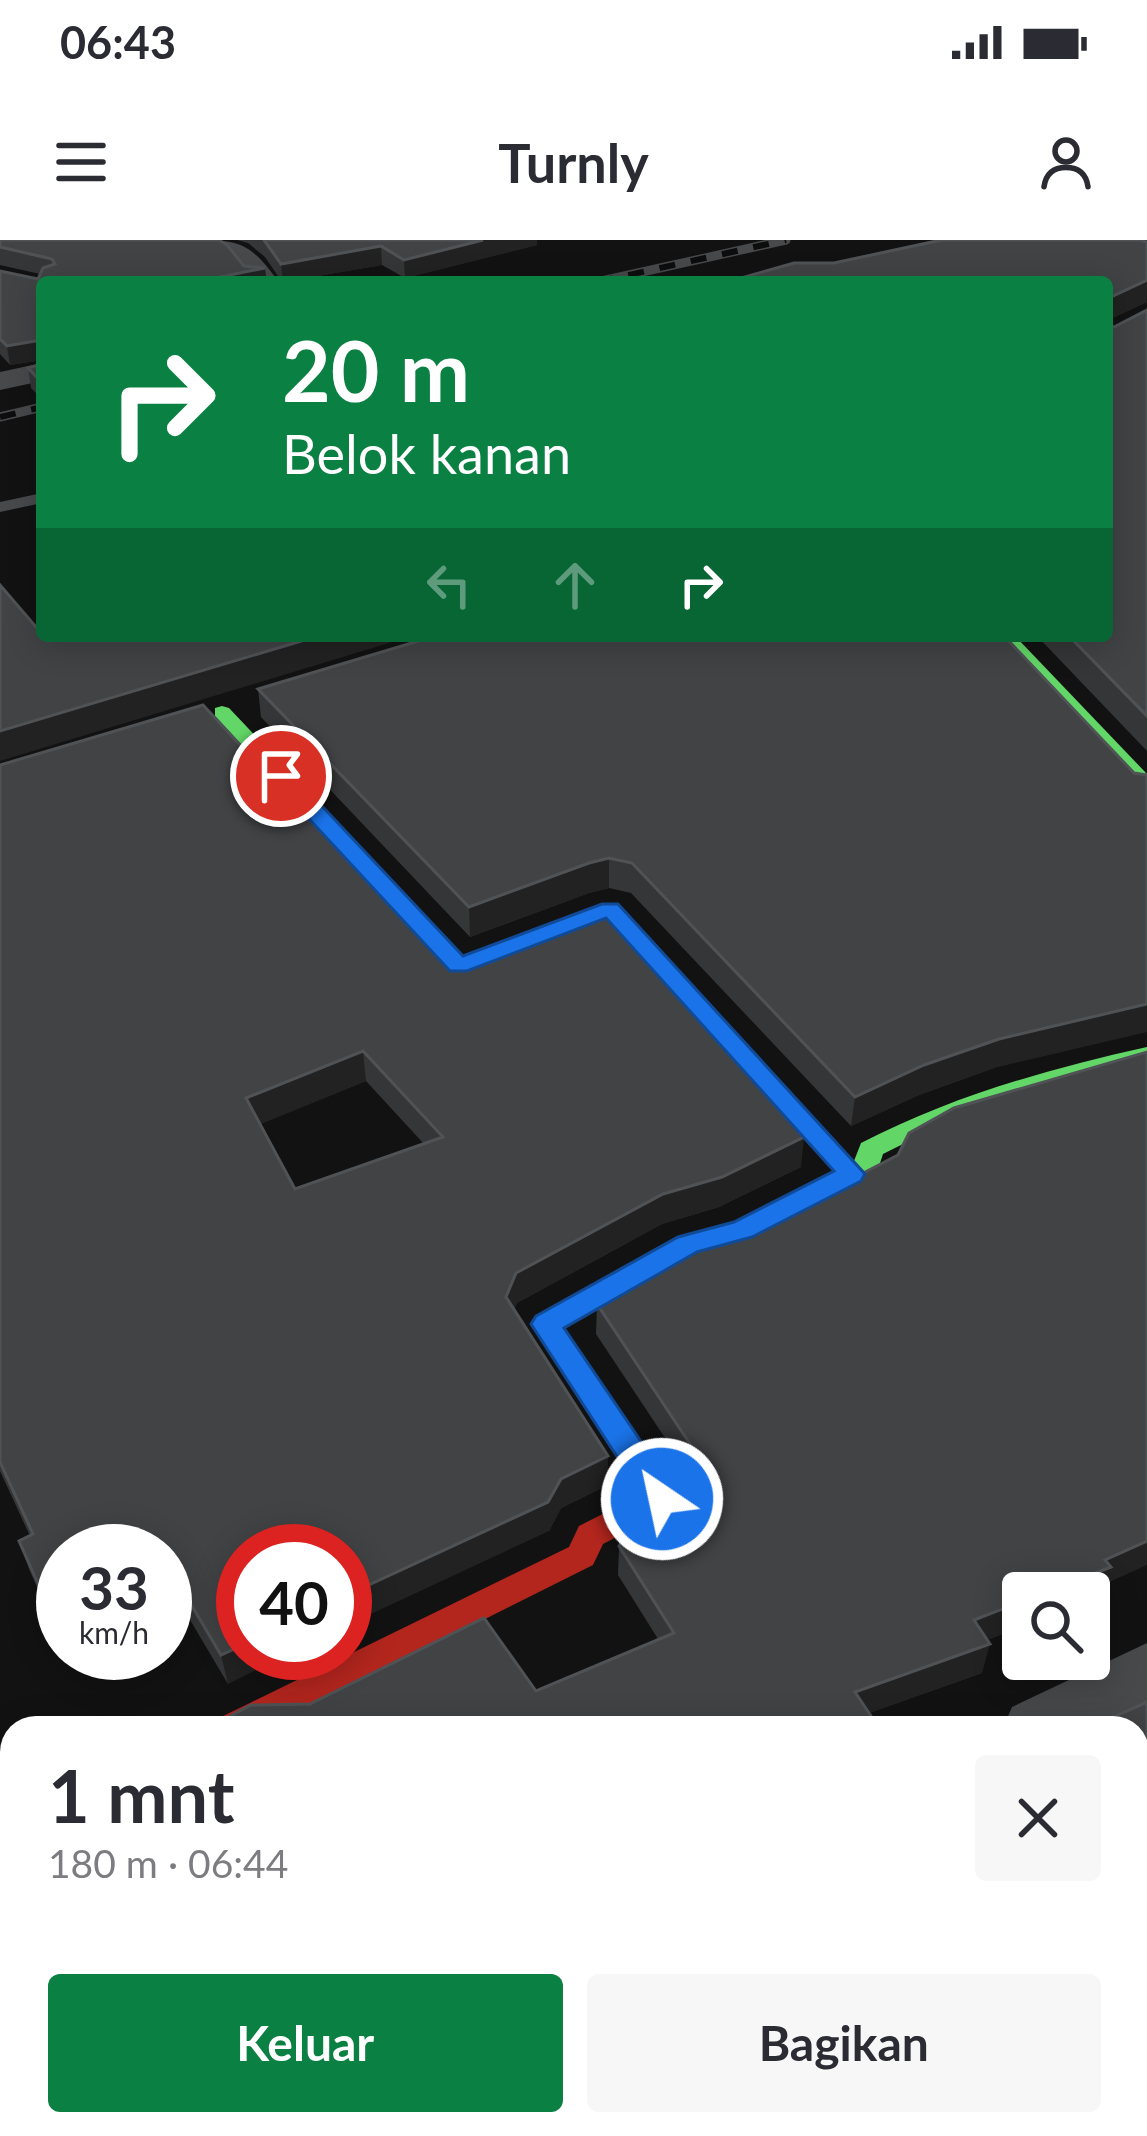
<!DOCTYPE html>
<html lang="id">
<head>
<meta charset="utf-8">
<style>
	:root { --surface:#fff; --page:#f7f7f7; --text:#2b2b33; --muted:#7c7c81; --accent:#0b8043 }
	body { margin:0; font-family:Lato,sans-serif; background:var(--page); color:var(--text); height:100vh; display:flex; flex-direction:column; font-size:45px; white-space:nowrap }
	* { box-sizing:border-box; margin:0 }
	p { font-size:39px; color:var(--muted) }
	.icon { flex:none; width:66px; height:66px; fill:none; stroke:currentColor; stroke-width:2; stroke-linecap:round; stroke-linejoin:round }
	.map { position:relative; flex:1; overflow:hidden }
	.panel { position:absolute; left:0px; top:1476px; width:1149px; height:420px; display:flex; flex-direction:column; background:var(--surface); border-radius:36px 36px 0 0; box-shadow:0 6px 30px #0003 }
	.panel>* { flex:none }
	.guide { position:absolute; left:36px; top:36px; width:1077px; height:366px; border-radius:12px; box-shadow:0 6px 30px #0003; background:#0b8043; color:#fff; overflow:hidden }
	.fabs { position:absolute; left:1002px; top:1332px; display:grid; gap:24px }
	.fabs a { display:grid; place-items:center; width:108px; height:108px; border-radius:12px; background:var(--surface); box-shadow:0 6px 30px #0003; font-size:60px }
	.speed { position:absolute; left:36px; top:1284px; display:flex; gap:24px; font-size:60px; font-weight:700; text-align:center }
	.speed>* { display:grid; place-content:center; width:156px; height:156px; border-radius:50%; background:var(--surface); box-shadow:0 6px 30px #0003; line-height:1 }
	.speed small { font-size:30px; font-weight:400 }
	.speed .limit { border:18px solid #d22; background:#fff; color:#111 }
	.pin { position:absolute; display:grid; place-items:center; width:102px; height:102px; color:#fff; margin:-51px; border:6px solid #fff; border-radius:50%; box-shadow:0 3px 12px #0007 }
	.me { position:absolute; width:132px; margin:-66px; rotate:326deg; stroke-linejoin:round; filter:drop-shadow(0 0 9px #0008) }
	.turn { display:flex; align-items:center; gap:42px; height:252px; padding:0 48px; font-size:54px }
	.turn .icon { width:156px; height:156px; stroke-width:2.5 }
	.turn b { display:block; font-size:84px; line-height:102px }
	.lanes { display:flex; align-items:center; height:114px; padding:0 48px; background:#0003; justify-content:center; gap:60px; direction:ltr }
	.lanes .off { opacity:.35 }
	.round { display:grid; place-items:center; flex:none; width:126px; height:126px; border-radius:12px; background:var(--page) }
	.summary { display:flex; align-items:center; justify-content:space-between; height:204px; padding:0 48px }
	h1 { font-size:72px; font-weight:700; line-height:90px }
	.cta { display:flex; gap:24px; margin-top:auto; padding:24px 48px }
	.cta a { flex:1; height:138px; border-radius:12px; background:var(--accent); color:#fff; font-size:48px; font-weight:700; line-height:138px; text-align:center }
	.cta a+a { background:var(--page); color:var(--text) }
	.status { display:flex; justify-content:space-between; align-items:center; height:84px; padding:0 60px; background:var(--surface); direction:ltr }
	.status svg { height:33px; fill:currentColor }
	header { display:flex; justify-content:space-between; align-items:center; height:156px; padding:0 48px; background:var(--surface); font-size:54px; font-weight:700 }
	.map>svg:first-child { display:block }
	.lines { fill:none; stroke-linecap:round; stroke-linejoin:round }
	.lane { fill:#47494b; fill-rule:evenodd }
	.street { fill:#47494b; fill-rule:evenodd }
	.fast { fill:#63d668; fill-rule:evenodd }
	.jam { fill:#b3261e; fill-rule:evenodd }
	.rail-casing { stroke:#47494b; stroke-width:9 }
	.rail { stroke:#0d0d0e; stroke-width:6; stroke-dasharray:16; stroke-linecap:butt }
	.wall { fill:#353637; fill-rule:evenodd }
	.shaded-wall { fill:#222223 }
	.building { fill:#414345; stroke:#505356; stroke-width:3; fill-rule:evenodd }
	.route { fill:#1a73e8; stroke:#114b97; stroke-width:3 }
</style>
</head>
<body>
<div class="status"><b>06:43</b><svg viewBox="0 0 49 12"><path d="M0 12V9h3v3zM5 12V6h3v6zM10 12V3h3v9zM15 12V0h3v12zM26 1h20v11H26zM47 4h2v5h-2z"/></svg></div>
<header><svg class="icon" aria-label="menu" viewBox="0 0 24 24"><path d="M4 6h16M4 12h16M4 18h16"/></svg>Turnly<svg class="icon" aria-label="person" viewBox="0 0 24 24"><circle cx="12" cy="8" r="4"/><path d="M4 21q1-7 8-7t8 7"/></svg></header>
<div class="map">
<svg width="1147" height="1896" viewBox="0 0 1147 1896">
	<rect width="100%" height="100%" fill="#121213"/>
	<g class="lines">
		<polygon class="lane" points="42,253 42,263 0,272 0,262"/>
		<g class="street">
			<path d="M 199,0 C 244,0 252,6 279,42 L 250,42 L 232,20 Z"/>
			<polygon points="42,123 42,141 0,150 0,132"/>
			<polygon points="1147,1403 1147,1462 1098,1488 1003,1488 1012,1467"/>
			<polygon points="0,1525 12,1530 12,1615 0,1611"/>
			<polygon points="106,1884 183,1884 188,1896 111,1896"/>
			<polygon points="200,1884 295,1884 290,1896 195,1896"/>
		</g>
		<g class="fast">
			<polygon points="994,396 1015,396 1147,534 1147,552 1139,551"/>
			<path d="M 222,466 L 229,468 L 463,716 L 602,664 L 618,664 L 854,921 L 861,903 C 952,856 1048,829 1147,807 L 1147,823 C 1055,844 967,870 883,914 L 877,932 L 752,997 L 697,1013 L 564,1088 L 584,1119 L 579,1127 L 559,1127 L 532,1084 L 536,1076 L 678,998 L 733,982 L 833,931 L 606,679 L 467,731 L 451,731 L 215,476 L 215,468 Z"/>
		</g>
		<polygon class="jam" points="569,1108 579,1111 673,1250 678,1259 673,1268 603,1304 593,1325 267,1488 216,1488 221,1477 569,1307 579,1286 642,1254 554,1119 559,1111"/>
		<defs>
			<g id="rail">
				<polyline points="597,42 786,0"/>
				<polyline points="0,177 42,167"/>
			</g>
		</defs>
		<use href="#rail" class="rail-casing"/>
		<use href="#rail" class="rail"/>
	</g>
	<g class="wall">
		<polygon points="0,0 219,0 42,42 42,159 31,148 28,128 42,124 42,120 10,125 0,114 0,31 38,39 40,34 0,25"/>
		<polygon points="237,0 537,0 537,5 405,38 382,25 282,42 265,17 248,3"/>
		<polygon points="941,0 1141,0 1147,2 1147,62 1108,80 1108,85 1114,87 1147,70 1147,511 1037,396 1107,396 1107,42 734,42 734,40 794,23 834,23"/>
		<polygon points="435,396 994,828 919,855 851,886 631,653 609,648 589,653 470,697 261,477 258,449"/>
		<path d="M 0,525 L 433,712 L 801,927 L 719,967 L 662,984 L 517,1063 L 514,1069 L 608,1216 L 608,1245 L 561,1268 L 549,1291 L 345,1311 L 228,1444 L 180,1363 L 165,1370 L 165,1311 L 63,1311 L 63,1406 L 29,1329 L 19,1301 L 30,1296 L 0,1231 ZM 366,841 L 424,904 L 295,949 L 260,884 Z"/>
		<polygon points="771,981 1105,1344 1101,1356 1023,1353 1023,1386 987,1400 982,1433 869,1473 310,1464 536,1451 658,1399 618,1335 619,1306 685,1258 695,1243 596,1094 597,1064"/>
	</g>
	<g class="shaded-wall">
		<polygon points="483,0 537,0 537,5 405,38 404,20"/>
		<polygon points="381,6 382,25 283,42 281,24"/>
		<polygon points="265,28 267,42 195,42"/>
		<polygon points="1147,40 1147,62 1107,81 1109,58"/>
		<polygon points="41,100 42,120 10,125 7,106"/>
		<polygon points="318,396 412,396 0,521 0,491"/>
		<polygon points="609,618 609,648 589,653 470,697 469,667 589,623"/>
		<polygon points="1147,764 1147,792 994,828 919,855 851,886 855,857 924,825 999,799"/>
		<polygon points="363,811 366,841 251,888 246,858"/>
		<polygon points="804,897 801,927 719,967 662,984 517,1063 507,1086 506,1057 516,1033 663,954"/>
		<polygon points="608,1216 608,1245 561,1268 549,1291 345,1386 345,1356 561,1239"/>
		<polygon points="1147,1301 1147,1325 1105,1344 1101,1356 1089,1361 1089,1353 1044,1353 1105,1320"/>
		<polygon points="173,1334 180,1363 165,1370 165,1338"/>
		<polygon points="1023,1361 1023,1386 967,1408 974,1380"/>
		<polygon points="63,1383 63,1404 57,1386"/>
		<polygon points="990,1404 982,1433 850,1480 855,1452"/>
		<polygon points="243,1405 243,1413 290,1413 228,1444 221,1415"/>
		<polygon points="0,1715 12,1750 12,1770 0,1775"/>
		<polygon points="1147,1763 1147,1780 1137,1788 1137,1770"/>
		<polygon points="45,1884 51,1896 29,1896"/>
		<polygon points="593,1884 634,1884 614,1896 573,1896"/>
	</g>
	<g class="building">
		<polygon points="0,0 219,0 227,5 244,26 265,28 195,42 42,42 42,143 28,128 42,124 41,100 7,106 0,99 0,31 38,39 43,28 55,24 52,19 0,7"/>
		<polygon points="264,0 483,0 404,20 381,6 281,24"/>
		<polygon points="941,0 1141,0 1147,2 1147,40 1109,58 1108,85 1114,87 1147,70 1147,476 1069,396 1107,396 1107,42 739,42 734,40 794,23 834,23"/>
		<polygon points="0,345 48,401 63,396 318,396 0,491"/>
		<polygon points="435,396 1004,396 1134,533 1147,535 1147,764 999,799 924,825 855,857 632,623 609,618 589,623 469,667 258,449"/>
		<path d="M 203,465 L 433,712 L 456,719 L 480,714 L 599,669 L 804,897 L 722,937 L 663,954 L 516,1033 L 506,1057 L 608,1216 L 561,1239 L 548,1262 L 345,1356 L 345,1311 L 243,1311 L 243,1405 L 221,1415 L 173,1334 L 165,1338 L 165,1311 L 63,1311 L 63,1383 L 57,1386 L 19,1301 L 33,1294 L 0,1222 L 0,525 ZM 363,811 L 443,897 L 295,949 L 246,858 Z"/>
		<polygon points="1147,812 1147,1301 1105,1320 1111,1327 1044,1353 1023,1353 1023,1361 974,1380 990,1404 855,1452 875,1482 861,1488 208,1488 251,1465 310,1464 484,1378 536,1451 674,1393 619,1306 634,1288 685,1258 706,1228 597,1064 715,997 771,981 898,915 909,893 954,868"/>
		<polygon points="1147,1462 1147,1763 1137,1770 1137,1488 1089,1488"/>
		<polygon points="0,1725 6,1742 0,1745"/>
		<polygon points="0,1785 12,1811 12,1884 45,1884 46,1886 29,1896 0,1896"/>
		<polygon points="1137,1814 1147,1826 1147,1896 686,1896 701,1884 1137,1884"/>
		<polygon points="299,1884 593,1884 573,1896 277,1896"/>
	</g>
	<polygon class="route" points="281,529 289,531 463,716 602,664 618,664 865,934 861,941 752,997 697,1012 564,1088 674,1250 678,1259 674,1269 662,1272 651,1269 531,1084 536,1076 678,997 734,982 834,931 606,678 467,731 450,731 273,540 270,536"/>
</svg>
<div class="fabs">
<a><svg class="icon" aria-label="search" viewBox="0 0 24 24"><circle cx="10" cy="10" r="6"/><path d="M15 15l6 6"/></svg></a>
</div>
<div class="speed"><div>33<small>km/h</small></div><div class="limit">40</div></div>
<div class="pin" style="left:281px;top:536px;background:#d93025"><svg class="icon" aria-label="arrive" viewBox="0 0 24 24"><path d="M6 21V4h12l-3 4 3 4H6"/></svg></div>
<svg class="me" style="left:662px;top:1259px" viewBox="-20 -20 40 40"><circle r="17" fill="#1a73e8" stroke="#fff" stroke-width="3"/><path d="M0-11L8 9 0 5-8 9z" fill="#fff"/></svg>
<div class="guide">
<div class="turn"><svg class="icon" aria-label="right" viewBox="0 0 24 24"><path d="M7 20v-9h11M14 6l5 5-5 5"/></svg><div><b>20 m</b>Belok kanan</div></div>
<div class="lanes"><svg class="icon off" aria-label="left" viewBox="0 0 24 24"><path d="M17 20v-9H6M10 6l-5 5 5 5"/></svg><svg class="icon off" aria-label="ahead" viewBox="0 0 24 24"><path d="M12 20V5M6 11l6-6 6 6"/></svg><svg class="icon" aria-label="right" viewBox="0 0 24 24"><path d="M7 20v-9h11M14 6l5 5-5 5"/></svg></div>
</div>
<section class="panel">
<div class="summary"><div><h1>1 mnt</h1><p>180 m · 06:44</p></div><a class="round"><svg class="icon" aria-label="close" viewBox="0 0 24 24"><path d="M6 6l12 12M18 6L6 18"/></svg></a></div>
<div class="cta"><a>Keluar</a><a>Bagikan</a></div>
</section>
</div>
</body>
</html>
